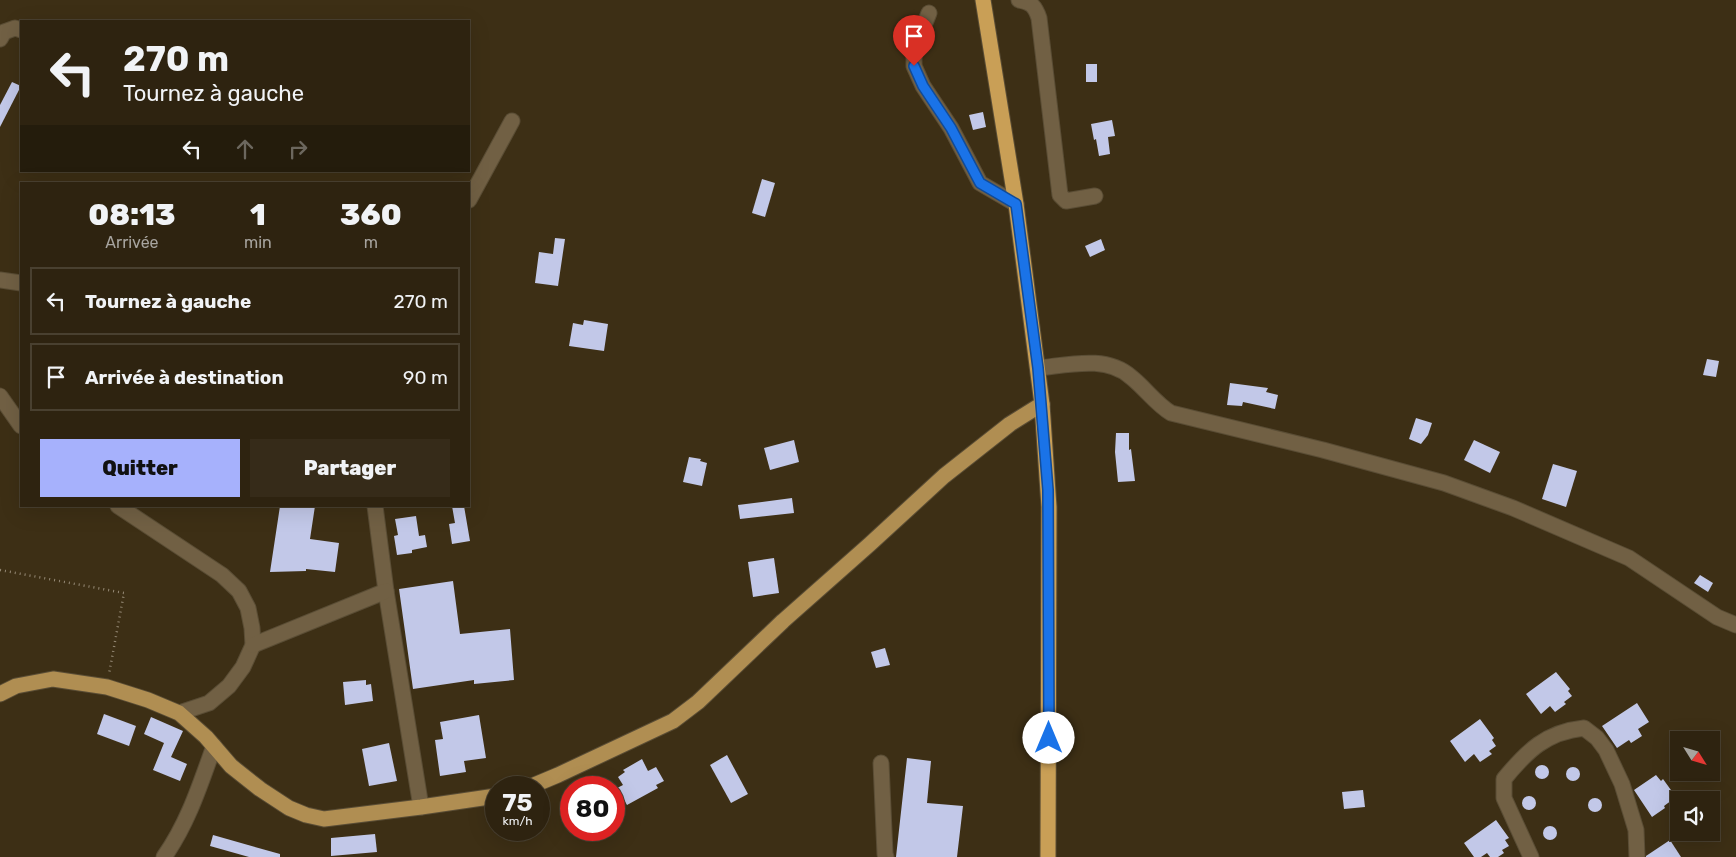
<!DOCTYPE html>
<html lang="fr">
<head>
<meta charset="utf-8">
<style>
	:root { --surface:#2e2310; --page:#362b19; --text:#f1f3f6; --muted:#a7a49f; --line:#494030; --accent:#a6b1fc }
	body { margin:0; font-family:Rubik,sans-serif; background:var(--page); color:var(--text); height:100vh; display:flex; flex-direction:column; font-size:19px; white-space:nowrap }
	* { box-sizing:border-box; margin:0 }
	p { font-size:16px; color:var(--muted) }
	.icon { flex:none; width:28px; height:28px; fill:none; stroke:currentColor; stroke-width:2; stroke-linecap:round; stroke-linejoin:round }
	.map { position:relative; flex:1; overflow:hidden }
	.sheet { position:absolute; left:20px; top:182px; width:450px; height:325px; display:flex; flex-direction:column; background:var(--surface); border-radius:0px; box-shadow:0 5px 20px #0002,0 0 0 1px var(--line) }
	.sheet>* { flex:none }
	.hud { position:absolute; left:20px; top:20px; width:450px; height:152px; border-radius:0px; box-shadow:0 5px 20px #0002,0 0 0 1px var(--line); background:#2e2310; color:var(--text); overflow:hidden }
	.needle { width:32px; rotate:127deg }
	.buttons { position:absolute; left:1670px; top:731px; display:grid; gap:10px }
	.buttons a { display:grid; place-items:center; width:50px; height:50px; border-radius:0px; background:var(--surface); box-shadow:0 5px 20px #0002,0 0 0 1px var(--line); font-size:25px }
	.speed { position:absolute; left:485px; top:776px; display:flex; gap:10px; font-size:25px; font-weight:700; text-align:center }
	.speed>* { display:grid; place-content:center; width:65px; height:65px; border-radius:50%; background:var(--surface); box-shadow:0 5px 20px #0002,0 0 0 1px var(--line); line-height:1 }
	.speed small { font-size:12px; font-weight:400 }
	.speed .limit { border:8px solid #d22; background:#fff; color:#111 }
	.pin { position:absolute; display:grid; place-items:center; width:42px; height:42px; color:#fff; margin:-51px -21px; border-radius:50% 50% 50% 0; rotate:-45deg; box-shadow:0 0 5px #0007 }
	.pin .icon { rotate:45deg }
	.me { position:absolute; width:55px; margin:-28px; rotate:0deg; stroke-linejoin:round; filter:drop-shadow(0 0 4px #0008) }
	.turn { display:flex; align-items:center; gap:18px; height:105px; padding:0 20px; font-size:22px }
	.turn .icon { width:65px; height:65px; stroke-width:2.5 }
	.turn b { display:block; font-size:35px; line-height:42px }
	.lanes { display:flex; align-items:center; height:48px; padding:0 20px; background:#0003; justify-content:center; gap:25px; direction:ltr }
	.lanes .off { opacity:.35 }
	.eta { display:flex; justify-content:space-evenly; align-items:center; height:85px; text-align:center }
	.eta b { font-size:30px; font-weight:800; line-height:35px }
	.action { display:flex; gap:10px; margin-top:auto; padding:10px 20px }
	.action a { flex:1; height:58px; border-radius:0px; background:var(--accent); color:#111; font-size:20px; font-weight:800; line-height:58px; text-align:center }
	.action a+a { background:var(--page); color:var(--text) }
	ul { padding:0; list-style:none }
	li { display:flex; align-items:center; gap:15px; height:68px; margin:0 10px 8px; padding:0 10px; border:2px solid var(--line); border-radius:0px }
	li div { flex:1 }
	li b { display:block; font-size:19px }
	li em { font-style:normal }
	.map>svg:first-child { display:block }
	.building { fill:#c2c8e8 }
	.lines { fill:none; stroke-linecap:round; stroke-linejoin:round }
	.minor-casing { stroke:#5a4d35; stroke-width:17 }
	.major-casing { stroke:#5a4d35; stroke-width:17 }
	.highway-casing { stroke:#5a4d35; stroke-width:17 }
	.path { stroke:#968a76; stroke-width:2.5; stroke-dasharray:1 4; stroke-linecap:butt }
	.minor { stroke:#716044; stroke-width:15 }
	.major { stroke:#b08e52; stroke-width:15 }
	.highway { stroke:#c99f56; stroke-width:15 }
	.route-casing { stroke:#114b97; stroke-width:12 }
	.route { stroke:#1a73e8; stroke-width:9 }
</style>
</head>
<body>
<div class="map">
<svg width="1736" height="857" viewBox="0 0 1736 857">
	<rect width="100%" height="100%" fill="#3d2f15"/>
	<g class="building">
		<rect x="1086" y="64" width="11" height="18"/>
		<polygon points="12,82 21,86 0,127 0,105"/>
		<polygon points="983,112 986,127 973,130 969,115"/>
		<polygon points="1112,120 1115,136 1108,137 1110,154 1099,156 1096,139 1094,140 1091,124"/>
		<polygon points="762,179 775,183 765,217 752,213"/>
		<polygon points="555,238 565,239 558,286 535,283 539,252 553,254"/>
		<polygon points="1101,239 1105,250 1090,257 1085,246"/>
		<polygon points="584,320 608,324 604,351 569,346 573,323 583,325"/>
		<polygon points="1707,359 1719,361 1716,377 1703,375"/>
		<polygon points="1230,383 1268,388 1266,392 1278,395 1275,409 1243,402 1242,406 1227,405"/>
		<polygon points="1416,418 1432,423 1428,435 1421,444 1409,439"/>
		<polygon points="1116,433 1129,433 1129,450 1131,449 1135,481 1118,482 1115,452"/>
		<polygon points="794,440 799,462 770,470 764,448"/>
		<polygon points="1474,440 1500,452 1490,473 1464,460"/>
		<polygon points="689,457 701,459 700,461 707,463 702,486 683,482"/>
		<polygon points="1553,464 1577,471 1566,507 1542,499"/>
		<polygon points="792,498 794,513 740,519 738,505"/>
		<polygon points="280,506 315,506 310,539 339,543 335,572 306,569 306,571 270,572"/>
		<polygon points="452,506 464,506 470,541 452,544 449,524 455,523"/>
		<polygon points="416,516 419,536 425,535 427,547 412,550 412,553 397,555 394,536 398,535 395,519"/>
		<polygon points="774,558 779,593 753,597 748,562"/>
		<polygon points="1700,575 1713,583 1708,592 1694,583"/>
		<polygon points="453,581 460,634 510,629 514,680 474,684 474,680 413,689 399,589"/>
		<polygon points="885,648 890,665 876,668 871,652"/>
		<polygon points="1556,672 1570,689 1568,691 1572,696 1564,702 1566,704 1555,712 1550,706 1541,714 1526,694"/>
		<polygon points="366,680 366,685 371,684 373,701 345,705 343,682"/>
		<polygon points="1637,703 1649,722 1638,729 1642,736 1631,743 1629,740 1617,748 1602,726"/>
		<polygon points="104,714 136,726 129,746 97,734"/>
		<polygon points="479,715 486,758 464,761 466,772 440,776 435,740 443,739 440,722"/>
		<polygon points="151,717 183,731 171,757 187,764 180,781 153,770 164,743 144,734"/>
		<polygon points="1480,719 1494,738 1492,740 1496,746 1489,751 1492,754 1480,762 1474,754 1465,762 1450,741"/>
		<polygon points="389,743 397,781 369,786 362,749"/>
		<polygon points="727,755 748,794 731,803 710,765"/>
		<polygon points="907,758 931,761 927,803 963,806 957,857 896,857"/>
		<polygon points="642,759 648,771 656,767 664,781 656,785 658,788 627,805 617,788 623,785 618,777 625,772 623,770"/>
		<circle cx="1542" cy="772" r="7"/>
		<circle cx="1573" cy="774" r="7"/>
		<polygon points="1656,775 1661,781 1663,779 1676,797 1664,806 1665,808 1652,817 1634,790"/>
		<polygon points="1363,790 1365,807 1344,809 1342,792"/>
		<circle cx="1529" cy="803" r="7"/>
		<circle cx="1595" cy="805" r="7"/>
		<polygon points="1496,820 1509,838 1505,840 1509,846 1502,850 1504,853 1498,857 1490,857 1487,853 1481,857 1474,857 1464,843"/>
		<circle cx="1550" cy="833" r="7"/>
		<polygon points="375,834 377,852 331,856 331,838"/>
		<polygon points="213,835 280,854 280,857 249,857 210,846"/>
		<polygon points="1670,840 1681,857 1646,857 1646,856"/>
	</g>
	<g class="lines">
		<defs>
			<g id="minor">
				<path d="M 1019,0 C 1031,2 1035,6 1039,18 L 1060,195 L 1066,201 L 1095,196"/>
				<polyline points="929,13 916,45 914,57 914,66 923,86 951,128 980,183 1016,204"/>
				<polyline points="0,39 4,32 15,28 21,30"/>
				<polyline points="469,200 512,121"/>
				<polyline points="0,280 21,283"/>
				<path d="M 1038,368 C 1069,365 1106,355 1131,377 C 1145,388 1156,404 1171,413 L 1323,450 L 1444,483 L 1513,508 L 1629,558 L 1717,617 L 1736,625"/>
				<polyline points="0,396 21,426"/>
				<polyline points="118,506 222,575 239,591 248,608 252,628 253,645 243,667 229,686 209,703 179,713"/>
				<polyline points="375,506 386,591 421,807"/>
				<polyline points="253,645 386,591"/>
				<polyline points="881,763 885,854 886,857"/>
				<path d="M 164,857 C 188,823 200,785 214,746"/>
				<path d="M 1531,857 L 1504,798 L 1504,779 C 1527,751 1546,732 1584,728 L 1597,738 L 1606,750 L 1622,784 L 1636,830 L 1637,857"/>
			</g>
			<g id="major">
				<polyline points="0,694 16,686 53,679 107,687 148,700 179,713 206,737 231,766 260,789 289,808 306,815 324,819 421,807 496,796"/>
				<polyline points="527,788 558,775 673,721 698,702 783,621 870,544 944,476 1010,424 1042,404"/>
			</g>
			<polyline id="highway" points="983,0 1016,204 1042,404 1049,507 1048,857"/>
		</defs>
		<use href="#minor" class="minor-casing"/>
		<use href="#major" class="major-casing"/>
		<use href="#highway" class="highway-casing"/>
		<polyline class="path" points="0,570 124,593 109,674"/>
		<use href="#minor" class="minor"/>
		<use href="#major" class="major"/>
		<use href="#highway" class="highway"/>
	</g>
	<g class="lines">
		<defs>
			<polyline id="route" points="914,66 923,86 951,128 980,183 1016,204 1038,368 1048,490 1049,738"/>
		</defs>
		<use href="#route" class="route-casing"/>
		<use href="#route" class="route"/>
	</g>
</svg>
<div class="buttons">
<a><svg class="needle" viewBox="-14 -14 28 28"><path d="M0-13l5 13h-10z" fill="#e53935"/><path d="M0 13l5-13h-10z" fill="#a7a49f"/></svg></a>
<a><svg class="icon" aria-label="sound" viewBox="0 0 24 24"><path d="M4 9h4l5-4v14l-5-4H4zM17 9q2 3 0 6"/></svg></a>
</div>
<div class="speed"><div>75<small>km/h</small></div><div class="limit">80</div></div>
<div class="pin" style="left:914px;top:66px;background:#d93025"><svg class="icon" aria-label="arrive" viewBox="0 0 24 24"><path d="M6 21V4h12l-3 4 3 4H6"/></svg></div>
<svg class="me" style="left:1049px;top:738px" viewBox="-20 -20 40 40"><circle r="19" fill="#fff"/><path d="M0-13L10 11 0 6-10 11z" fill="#1a73e8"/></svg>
<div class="hud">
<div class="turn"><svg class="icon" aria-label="left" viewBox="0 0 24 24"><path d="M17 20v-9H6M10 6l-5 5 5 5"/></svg><div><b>270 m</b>Tournez à gauche</div></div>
<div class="lanes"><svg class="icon" aria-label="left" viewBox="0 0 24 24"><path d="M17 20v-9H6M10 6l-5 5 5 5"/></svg><svg class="icon off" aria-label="ahead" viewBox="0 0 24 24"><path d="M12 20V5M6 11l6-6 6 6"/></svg><svg class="icon off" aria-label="right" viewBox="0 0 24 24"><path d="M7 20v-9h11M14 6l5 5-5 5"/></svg></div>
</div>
<section class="sheet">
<div class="eta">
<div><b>08:13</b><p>Arrivée</p></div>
<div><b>1</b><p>min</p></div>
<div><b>360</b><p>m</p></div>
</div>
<ul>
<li><svg class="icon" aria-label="left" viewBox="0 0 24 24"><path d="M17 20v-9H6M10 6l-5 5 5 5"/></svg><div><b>Tournez à gauche</b></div><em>270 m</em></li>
<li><svg class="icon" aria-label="arrive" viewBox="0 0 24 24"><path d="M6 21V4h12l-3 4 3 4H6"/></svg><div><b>Arrivée à destination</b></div><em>90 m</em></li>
</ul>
<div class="action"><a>Quitter</a><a>Partager</a></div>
</section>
</div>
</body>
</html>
